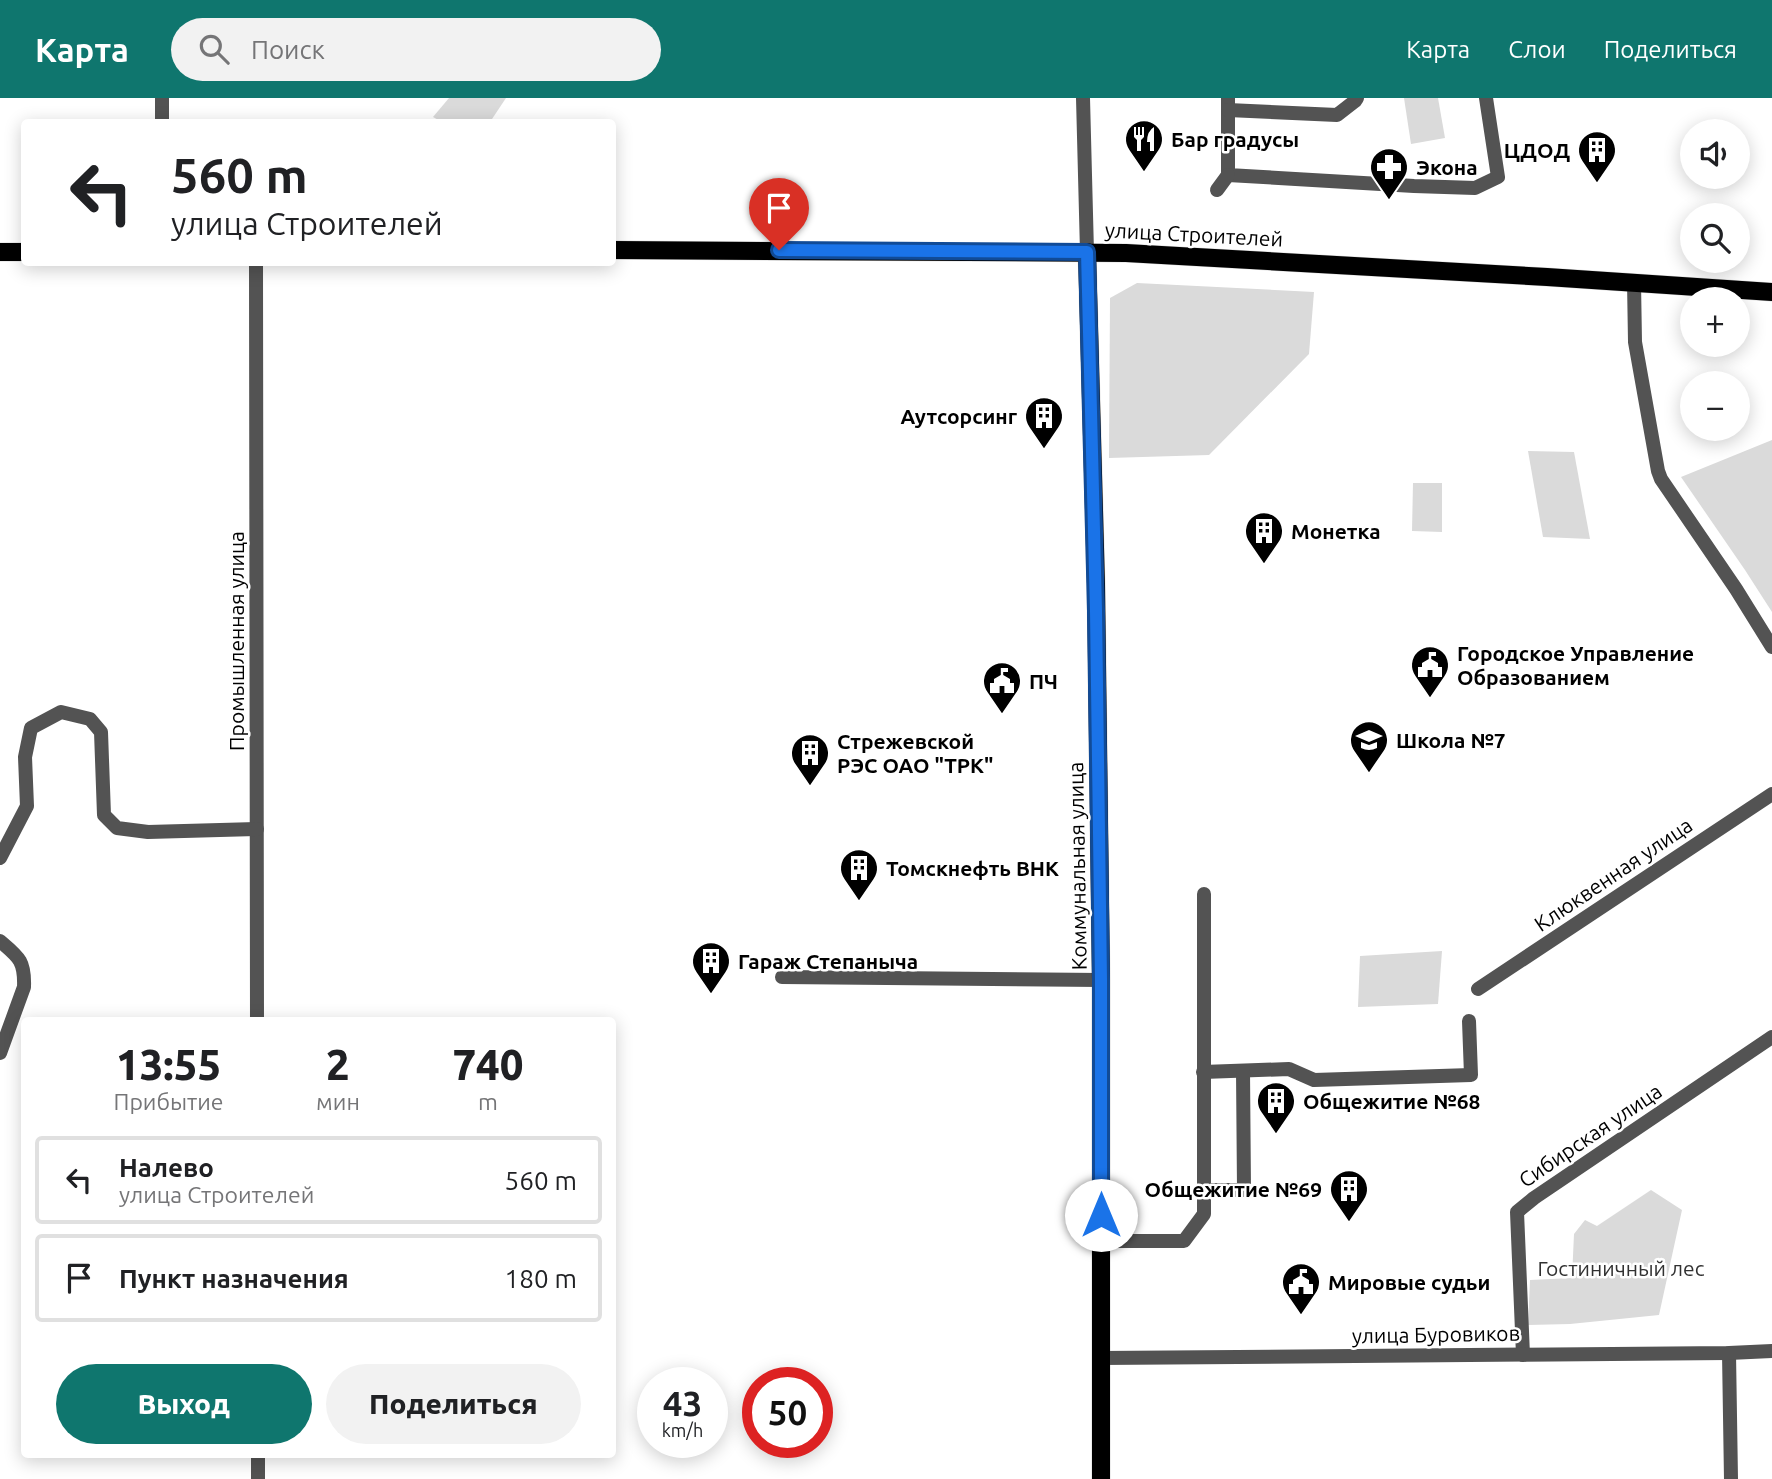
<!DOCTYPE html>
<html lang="ru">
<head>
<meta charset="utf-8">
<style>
	:root { --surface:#fff; --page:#f2f2f2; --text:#202124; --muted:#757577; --line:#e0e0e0; --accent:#0f766e }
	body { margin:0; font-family:Ubuntu,sans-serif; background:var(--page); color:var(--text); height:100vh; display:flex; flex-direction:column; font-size:26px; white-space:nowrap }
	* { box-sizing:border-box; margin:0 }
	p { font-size:23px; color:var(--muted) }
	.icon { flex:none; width:38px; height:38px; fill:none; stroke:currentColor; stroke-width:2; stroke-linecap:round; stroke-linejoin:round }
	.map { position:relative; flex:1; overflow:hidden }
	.sheet { position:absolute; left:21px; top:919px; width:595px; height:441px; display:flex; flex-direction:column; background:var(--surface); border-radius:7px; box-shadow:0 4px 18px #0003 }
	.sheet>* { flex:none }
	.hud { position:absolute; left:21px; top:21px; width:595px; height:147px; border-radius:7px; box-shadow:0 4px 18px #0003; background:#fff; color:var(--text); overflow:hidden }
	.tools { position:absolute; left:1680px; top:21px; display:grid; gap:14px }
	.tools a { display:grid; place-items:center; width:70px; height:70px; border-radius:50%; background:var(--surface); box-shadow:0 4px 18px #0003; font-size:35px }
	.speed { position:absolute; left:637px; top:1269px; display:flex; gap:14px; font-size:35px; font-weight:700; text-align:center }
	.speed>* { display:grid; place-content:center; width:91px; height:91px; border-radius:50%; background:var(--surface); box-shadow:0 4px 18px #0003; line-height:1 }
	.speed small { font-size:18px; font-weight:400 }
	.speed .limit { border:10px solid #d22; background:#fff; color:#111 }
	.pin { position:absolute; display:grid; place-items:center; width:60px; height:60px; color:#fff; margin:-72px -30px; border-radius:50% 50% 50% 0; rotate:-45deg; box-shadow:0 0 7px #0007 }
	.pin .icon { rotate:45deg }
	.me { position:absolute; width:77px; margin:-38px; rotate:0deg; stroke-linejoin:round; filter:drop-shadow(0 0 5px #0008) }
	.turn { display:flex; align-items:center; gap:24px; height:147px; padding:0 35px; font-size:32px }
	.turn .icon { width:91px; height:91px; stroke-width:2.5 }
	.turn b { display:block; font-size:49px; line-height:60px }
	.eta { display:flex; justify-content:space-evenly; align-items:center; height:119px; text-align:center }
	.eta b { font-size:42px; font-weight:800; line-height:49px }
	.primary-button { display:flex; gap:14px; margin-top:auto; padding:14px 35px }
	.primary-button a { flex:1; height:80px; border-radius:42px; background:var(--accent); color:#fff; font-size:28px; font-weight:800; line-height:80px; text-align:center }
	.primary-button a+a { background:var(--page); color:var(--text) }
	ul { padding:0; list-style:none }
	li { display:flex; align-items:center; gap:21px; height:88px; margin:0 14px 10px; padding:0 21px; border:4px solid var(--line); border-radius:7px }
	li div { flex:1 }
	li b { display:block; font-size:26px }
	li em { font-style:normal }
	header { display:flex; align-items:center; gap:42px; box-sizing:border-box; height:98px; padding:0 35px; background:var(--accent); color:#fff }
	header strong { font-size:33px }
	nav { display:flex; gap:38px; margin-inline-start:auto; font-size:24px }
	.search { width:490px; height:63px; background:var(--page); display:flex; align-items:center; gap:18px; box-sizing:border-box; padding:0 24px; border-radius:38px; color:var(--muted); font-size:26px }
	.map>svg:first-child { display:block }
	.green { fill:#dadada }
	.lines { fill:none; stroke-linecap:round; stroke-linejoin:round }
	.major-casing { stroke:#dbdbdb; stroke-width:19 }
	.minor { stroke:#535353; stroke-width:14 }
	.major { stroke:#000; stroke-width:18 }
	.route-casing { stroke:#114b97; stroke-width:18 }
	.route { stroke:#1a73e8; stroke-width:12 }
	.labels { text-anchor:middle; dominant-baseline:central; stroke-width:5; stroke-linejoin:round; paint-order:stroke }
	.poi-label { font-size:21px; font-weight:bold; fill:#000; stroke:#fff; text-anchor:start }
	.street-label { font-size:21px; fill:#000; stroke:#fff }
	.park-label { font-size:21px; fill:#313131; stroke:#fff }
</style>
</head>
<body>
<header>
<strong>Карта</strong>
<div class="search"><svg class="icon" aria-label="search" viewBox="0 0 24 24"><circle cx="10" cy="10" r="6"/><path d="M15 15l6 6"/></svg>Поиск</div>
<nav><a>Карта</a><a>Слои</a><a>Поделиться</a></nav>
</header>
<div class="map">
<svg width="1772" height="1381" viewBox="0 0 1772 1381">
	<rect width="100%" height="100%" fill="#fff"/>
	<g class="green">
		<polygon points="449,0 506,0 490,24 442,24 433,19"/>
		<polygon points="1404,0 1438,0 1445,40 1411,46"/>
		<polygon points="1137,185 1314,194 1309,256 1209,357 1109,360 1110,200"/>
		<polygon points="1772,342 1772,514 1745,472 1681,379"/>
		<polygon points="1528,353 1574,354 1590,441 1543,439"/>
		<polygon points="1413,385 1442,385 1442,434 1412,433"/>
		<polygon points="1442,853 1438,906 1358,909 1360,858"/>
		<polygon points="1651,1092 1682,1112 1659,1217 1570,1226 1528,1227 1530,1182 1572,1180 1574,1136 1585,1122 1597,1128"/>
	</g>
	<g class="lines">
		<defs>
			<g id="major">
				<polyline points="612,152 1126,155 1547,179 1772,194"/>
				<polyline points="0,154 24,154"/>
				<polyline points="1087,154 1096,486 1101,882 1101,1381"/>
			</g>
		</defs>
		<use href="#major" class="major-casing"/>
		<g class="minor">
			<polyline points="162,0 162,24"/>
			<polyline points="1083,0 1087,154"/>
			<polyline points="1228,0 1228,77 1414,88 1475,90 1498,79 1486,0"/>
			<polyline points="1228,12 1337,17 1355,3 1357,0"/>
			<polyline points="1217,92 1228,77"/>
			<polyline points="256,164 257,922"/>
			<polyline points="1634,184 1635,244 1658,373 1661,381 1736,491 1772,549"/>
			<polyline points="0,760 27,708 25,659 31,630 61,614 90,621 101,634 104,717 117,730 148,734 257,731"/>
			<path d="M 0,843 C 19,859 25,863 24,889 L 0,955"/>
			<polyline points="782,879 1101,882"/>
			<polyline points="1478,891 1772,696"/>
			<polyline points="1203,974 1289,971 1314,982 1471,977 1469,923"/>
			<polyline points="1204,1092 1244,1092 1243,973"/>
			<polyline points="1101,1143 1184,1143 1204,1116 1204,796"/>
			<polyline points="1729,1255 1731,1381"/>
			<polyline points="1523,1257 1517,1114 1534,1100 1772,939"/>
			<polyline points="1100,1260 1729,1255 1772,1253"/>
			<polyline points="258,1356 258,1381"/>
		</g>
		<use href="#major" class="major"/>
	</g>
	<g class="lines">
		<defs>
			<polyline id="route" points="779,152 1087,154 1096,513 1101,882 1101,1117"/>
		</defs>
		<use href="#route" class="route-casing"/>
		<use href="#route" class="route"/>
	</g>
	<defs>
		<symbol id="restaurant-pin" viewBox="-11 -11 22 30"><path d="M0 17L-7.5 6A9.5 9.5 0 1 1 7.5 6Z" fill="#000" stroke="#fff"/><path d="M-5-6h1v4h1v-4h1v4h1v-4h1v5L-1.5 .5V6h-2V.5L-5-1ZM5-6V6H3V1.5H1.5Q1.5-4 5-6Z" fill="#fff"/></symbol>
		<symbol id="building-pin" viewBox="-11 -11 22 30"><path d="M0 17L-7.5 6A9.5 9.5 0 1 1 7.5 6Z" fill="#000" stroke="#fff"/><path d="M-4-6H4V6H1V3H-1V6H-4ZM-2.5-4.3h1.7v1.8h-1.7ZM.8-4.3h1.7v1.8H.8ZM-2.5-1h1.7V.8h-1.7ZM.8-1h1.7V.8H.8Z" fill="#fff"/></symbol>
		<symbol id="pharmacy-pin" viewBox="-11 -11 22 30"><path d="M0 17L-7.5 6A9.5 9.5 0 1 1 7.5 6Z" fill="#000" stroke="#fff"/><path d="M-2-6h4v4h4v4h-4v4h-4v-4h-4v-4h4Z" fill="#fff"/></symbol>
		<symbol id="civic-pin" viewBox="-11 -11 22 30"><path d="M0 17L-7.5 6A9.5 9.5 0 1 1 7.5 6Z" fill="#000" stroke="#fff"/><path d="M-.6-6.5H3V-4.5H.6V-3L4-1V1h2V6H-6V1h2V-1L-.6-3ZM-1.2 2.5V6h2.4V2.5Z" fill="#fff"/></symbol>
		<symbol id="school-pin" viewBox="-11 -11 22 30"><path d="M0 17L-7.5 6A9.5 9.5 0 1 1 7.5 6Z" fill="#000" stroke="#fff"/><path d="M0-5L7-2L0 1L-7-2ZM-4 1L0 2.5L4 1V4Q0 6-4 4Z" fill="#fff"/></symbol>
	</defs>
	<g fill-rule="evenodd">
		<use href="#restaurant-pin" x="1122" y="19" width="44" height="60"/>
		<use href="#building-pin" x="1575" y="30" width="44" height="60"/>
		<use href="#pharmacy-pin" x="1367" y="47" width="44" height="60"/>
		<use href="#building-pin" x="1022" y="296" width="44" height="60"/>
		<use href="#building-pin" x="1242" y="411" width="44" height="60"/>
		<use href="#civic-pin" x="1408" y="545" width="44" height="60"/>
		<use href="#civic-pin" x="980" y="561" width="44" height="60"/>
		<use href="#school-pin" x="1347" y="620" width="44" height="60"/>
		<use href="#building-pin" x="788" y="633" width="44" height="60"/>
		<use href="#building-pin" x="837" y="748" width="44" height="60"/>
		<use href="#building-pin" x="689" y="841" width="44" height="60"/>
		<use href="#building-pin" x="1254" y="981" width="44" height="60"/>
		<use href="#building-pin" x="1327" y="1069" width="44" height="60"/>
		<use href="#civic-pin" x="1279" y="1162" width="44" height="60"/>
	</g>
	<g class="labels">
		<g class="poi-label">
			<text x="1171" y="41">Бар градусы</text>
			<text x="1570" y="52" text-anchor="end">ЦДОД</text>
			<text x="1416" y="69">Экона</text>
			<text x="1017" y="318" text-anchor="end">Аутсорсинг</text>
			<text x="1291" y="433">Монетка</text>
			<text x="1457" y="555">Городское Управление<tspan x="1457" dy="24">Образованием</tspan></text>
			<text x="1029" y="583">ПЧ</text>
			<text x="1396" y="642">Школа №7</text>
			<text x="837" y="643">Стрежевской<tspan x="837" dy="24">РЭС ОАО "ТРК"</tspan></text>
			<text x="886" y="770">Томскнефть ВНК</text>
			<text x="738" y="863">Гараж Степаныча</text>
			<text x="1303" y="1003">Общежитие №68</text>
			<text x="1322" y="1091" text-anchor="end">Общежитие №69</text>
			<text x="1328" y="1184">Мировые судьи</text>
		</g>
		<g class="street-label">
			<text transform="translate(1194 136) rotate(3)">улица Строителей</text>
			<text transform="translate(236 543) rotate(-90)">Промышленная улица</text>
			<text transform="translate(1077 768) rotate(-91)">Коммунальная улица</text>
			<text transform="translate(1613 776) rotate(-34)">Клюквенная улица</text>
			<text transform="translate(1590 1037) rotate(-34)">Сибирская улица</text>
			<text transform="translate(1436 1236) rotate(-1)">улица Буровиков</text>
		</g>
		<g class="park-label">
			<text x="1621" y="1170">Гостиничный лес</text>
		</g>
	</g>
</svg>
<div class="tools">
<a><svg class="icon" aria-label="sound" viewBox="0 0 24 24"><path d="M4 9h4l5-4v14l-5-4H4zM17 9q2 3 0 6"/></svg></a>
<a><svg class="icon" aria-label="search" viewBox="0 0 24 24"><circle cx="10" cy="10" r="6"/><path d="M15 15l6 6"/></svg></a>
<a>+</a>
<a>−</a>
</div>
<div class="speed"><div>43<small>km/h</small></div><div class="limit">50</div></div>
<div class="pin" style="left:779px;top:152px;background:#d93025"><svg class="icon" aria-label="arrive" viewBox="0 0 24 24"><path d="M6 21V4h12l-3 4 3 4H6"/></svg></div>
<svg class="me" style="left:1101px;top:1117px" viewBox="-20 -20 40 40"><circle r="19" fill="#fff"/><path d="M0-13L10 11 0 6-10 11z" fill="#1a73e8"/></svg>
<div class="hud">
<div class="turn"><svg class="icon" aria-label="left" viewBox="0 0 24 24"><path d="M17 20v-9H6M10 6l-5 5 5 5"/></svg><div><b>560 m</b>улица Строителей</div></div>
</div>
<section class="sheet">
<div class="eta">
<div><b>13:55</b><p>Прибытие</p></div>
<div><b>2</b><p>мин</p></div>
<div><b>740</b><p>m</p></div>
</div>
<ul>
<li><svg class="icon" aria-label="left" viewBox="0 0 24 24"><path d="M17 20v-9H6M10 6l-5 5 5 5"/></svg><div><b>Налево</b><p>улица Строителей</p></div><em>560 m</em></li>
<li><svg class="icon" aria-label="arrive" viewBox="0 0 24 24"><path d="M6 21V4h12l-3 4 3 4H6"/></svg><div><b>Пункт назначения</b></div><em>180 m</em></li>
</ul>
<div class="primary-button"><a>Выход</a><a>Поделиться</a></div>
</section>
</div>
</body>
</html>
